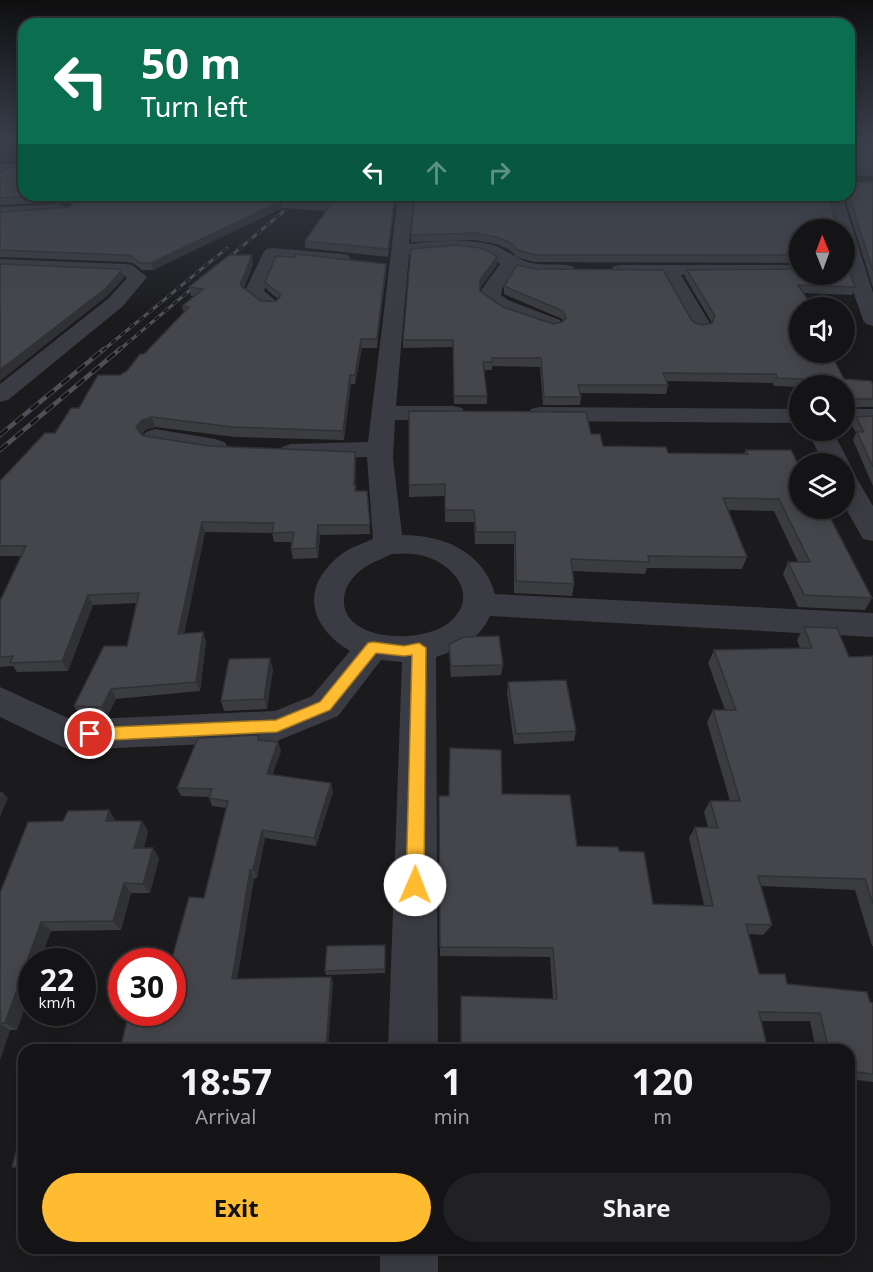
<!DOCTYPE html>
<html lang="en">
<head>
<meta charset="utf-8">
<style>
	:root { --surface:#141416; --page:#212123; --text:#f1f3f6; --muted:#9d9ea1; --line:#333335; --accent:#ffbc31 }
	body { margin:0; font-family:"Noto Sans",sans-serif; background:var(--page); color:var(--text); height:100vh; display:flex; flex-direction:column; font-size:22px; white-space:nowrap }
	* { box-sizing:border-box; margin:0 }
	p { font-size:20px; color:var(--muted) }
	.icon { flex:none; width:33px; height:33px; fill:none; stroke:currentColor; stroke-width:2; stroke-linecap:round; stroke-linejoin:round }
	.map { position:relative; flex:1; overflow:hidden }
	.sheet { position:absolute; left:18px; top:1044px; width:837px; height:210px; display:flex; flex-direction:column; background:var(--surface); border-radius:18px; box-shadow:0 3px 15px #0003,0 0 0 2px var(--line) }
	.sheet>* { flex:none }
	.top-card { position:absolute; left:18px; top:18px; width:837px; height:183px; border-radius:18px; box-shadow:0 3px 15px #0003,0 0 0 2px var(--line); background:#0b6e4f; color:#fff; overflow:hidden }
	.needle { width:39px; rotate:359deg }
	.fabs { position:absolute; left:789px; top:219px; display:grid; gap:12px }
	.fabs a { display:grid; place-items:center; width:66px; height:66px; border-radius:50%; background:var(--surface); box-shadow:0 3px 15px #0003,0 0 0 2px var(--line); font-size:30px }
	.speed { position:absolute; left:18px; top:948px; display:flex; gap:12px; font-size:30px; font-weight:700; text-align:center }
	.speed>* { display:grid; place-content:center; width:78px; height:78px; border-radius:50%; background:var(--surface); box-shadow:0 3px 15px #0003,0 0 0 2px var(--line); line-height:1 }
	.speed small { font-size:15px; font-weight:400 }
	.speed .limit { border:9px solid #d22; background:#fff; color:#111 }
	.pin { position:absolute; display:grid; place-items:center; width:51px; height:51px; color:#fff; margin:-26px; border:3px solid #fff; border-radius:50%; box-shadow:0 2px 6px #0007 }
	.me { position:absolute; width:66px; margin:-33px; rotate:1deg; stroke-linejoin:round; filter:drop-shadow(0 0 4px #0008) }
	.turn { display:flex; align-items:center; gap:21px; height:126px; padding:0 24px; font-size:27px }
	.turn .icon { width:78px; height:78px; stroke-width:2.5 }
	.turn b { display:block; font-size:42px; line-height:51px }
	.lanes { display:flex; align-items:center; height:57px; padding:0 24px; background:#0003; justify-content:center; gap:30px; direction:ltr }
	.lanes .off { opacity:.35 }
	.eta { display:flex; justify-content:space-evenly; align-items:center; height:102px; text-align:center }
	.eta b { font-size:36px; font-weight:700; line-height:42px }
	.cta { display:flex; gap:12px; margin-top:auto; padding:12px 24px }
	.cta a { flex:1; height:69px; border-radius:36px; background:var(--accent); color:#111; font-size:24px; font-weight:700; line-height:69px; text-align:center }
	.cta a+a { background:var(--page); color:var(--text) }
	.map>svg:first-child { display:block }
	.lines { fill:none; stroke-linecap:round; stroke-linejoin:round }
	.minor { fill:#3b3c43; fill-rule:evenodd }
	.tertiary { fill:#3b3c43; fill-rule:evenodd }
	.rail-far1-casing { stroke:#4e5058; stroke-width:3 }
	.rail-casing { stroke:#4e5058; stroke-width:4.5 }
	.rail-far1 { stroke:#161619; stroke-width:2; stroke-dasharray:6; stroke-linecap:butt }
	.rail { stroke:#161619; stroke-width:3; stroke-dasharray:10; stroke-linecap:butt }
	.wall { fill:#3b3c40 }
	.shaded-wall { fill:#303134 }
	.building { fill:#45464b; stroke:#303134; stroke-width:1.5 }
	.route { fill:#ffbc31; stroke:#a67a20; stroke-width:1.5 }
</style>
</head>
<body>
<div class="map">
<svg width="873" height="1272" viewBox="0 0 873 1272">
	<rect width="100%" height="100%" fill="#1b1b1d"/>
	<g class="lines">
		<g class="minor">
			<polygon points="861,139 873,139 873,147"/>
			<path d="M 398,195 L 414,195 L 409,244 C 437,241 466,238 493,245 C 507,250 516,259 531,263 C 544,266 559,263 572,266 L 575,270 L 572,274 C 554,279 533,274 515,270 L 502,289 L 501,295 L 508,300 L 560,320 L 563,324 L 560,328 L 553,330 C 535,326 492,312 481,297 L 482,289 L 500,264 C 478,243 436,252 409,254 L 396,406 L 453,406 L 462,408 L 465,413 L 462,418 L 453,420 L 395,420 L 393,458 L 402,535 C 443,535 483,551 495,594 L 873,613 L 873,637 L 490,616 C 479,640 460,649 436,657 L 438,1050 L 388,1050 L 402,662 L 381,660 L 338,716 L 277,741 L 69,750 L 0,717 L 0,687 L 72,720 L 275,711 L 312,696 L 350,651 C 307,625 300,585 343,553 C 351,547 363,544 373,539 L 367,457 L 291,460 L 282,457 L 278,452 L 282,447 L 291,444 L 368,442 ZM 392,554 C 402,554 414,553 424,556 C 453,564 478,594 453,619 C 426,648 328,642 346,589 C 350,580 358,571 367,566 C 375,561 384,558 392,554 Z"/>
			<polygon points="826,195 842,195 873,293 873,326 866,324 863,320 844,265 844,230 836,230"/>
			<polygon points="58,204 64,206 66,209 64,212 0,217 0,207"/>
			<path d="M 272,248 L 342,254 L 348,255 L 351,259 L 348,263 L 342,264 L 278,259 L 264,291 L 280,304 L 277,308 C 264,311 252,303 244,293 L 263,253 L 266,249 Z"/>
			<polygon points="0,259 126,264 132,265 147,277 123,306 8,400 0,402 0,384 109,298 127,278 122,274 0,269"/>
			<polygon points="620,265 800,265 800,274 804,274 681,275 711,325 708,329 701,331 694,329 691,325 663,275 614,274 611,270 614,266"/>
			<polygon points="540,407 800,409 800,423 540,421 531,419 528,414 531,409"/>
			<rect x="844" y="409" width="29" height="14"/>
			<polygon points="155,429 215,439 224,442 228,447 224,452 215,455 146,442 142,437 146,432"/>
			<polygon points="807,430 832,430 850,464 846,470 844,464 824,464"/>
			<polygon points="844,470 853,472 873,506 873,541 863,539 844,505"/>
			<rect x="380" y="1248" width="58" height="24"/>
		</g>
		<rect class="tertiary" x="0" y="164" width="24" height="8"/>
		<defs>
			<g id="rail-far1">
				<polyline points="220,265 303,195"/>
				<polyline points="102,351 227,248"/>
				<polyline points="118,351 202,280"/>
			</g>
			<g id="rail">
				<polyline points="0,435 104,349"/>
				<polyline points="0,450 120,349"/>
			</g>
		</defs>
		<use href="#rail-far1" class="rail-far1-casing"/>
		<use href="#rail" class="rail-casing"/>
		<use href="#rail-far1" class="rail-far1"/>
		<use href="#rail" class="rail"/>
	</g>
	<g class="wall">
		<polygon points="849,139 873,143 873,176 849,176 849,180 851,182 873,182 873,288 844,195 849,195"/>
		<polygon points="24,152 24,195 396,195 388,257 305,248 305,241 326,211 282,208 153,270 142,270 133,263 126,262 0,257 0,212 69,207 72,204 65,202 0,205 0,174 23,167 24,162 22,162 20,156"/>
		<polygon points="415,195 800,230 800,263 534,262 517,257 509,249 496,244 475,240 411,242 411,235"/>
		<polygon points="294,257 386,272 377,348 362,348 355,384 351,384 344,440 235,437 155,427 145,430 142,434 151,437 209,446 355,452 356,462 355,485 356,491 367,491 370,534 320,535 318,558 293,559 291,549 292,542 274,542 272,533 205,532 184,634 203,632 206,642 200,691 116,699 107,716 80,716 74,706 127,646 136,603 93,605 68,671 17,672 13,666 0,667 0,601 21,556 0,556 0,481 55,433 79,408 120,375 127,371 144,354 184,312 182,306 194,296 191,296 189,287 253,264 244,288 261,301 276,301 278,299 267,290 265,282"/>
		<polygon points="497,257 497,265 480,288 480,291 503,307 553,324 562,322 563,321 562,319 504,294 504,286 691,319 695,323 703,325 712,323 685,277 687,270 800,274 845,258 855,287 852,295 803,293 812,306 812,308 800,308 844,379 873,384 873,407 844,407 844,386 800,386 800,387 774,386 773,383 667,381 668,385 666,394 580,393 581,397 580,405 543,405 540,367 492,366 492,370 484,370 487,396 487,404 454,404 453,347 403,348 403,340"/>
		<polygon points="873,416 873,486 853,440 856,433 852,425 856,417"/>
		<polygon points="591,434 603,446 668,453 744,454 746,450 800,468 872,598 865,610 798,607 783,574 788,562 798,562 774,511 728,510 747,557 742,569 647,568 645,574 573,571 574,584 572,596 514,593 514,544 475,544 474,522 445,522 445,496 409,497 409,485"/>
		<polygon points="804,627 849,657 873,656 873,946 872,946 855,890 761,886 772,925 763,935 749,934 759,974 787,984 873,1003 873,1082 849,1079 849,1050 816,1050 810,1021 761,1021 768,1050 460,1050 461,996 553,999 550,957 440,956 439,796 502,794 577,846 619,851 653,904 704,905 689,838 695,827 708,827 704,812 710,801 730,801 707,722 713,710 725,710 708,663 714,650 800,648 797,640"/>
		<polygon points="449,644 503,665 501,675 451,677 449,655"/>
		<polygon points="273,669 267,709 224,711 221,701"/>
		<polygon points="508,682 576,731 574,741 514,744 507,692"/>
		<polygon points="258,735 260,740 278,742 281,751 272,775 333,792 316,846 265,838 257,878 254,878 237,979 331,977 333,983 172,1012 204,898 227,808 212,806 209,797 181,796 177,788"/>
		<polygon points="116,821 142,821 148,831 144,848 159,858 150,893 131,893 121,930 51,931 32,962 32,987 17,1030 10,1030 0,1060 0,893"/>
		<polygon points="385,945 385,973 326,975 325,971"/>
		<polygon points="24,1123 24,1170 23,1170 12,1167"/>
	</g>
	<g class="shaded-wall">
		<polygon points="395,195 396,195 388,257 388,249"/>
		<polygon points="281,201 282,208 153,270 151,263"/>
		<polygon points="252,255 253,264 242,294 240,285"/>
		<polygon points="497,257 497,265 480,288 480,280"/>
		<polygon points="386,264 386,272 377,348 377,339"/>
		<polygon points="121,271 124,278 107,296 0,381 0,370"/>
		<polygon points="361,339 362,348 355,384 355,375"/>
		<polygon points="350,375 351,384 344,440 343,431"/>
		<polygon points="152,417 155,427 145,430 140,437 136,427 142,420"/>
		<polygon points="355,452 356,462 355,490 356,485 357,495 356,501 354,485"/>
		<polygon points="202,522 205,532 182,644 178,634"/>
		<polygon points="318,525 320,535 318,558 316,548"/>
		<polygon points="88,595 93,605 68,671 62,661"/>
		<polygon points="203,632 206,642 200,691 196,682"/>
		<polygon points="270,658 273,669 267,709 264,699"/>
		<polygon points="111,689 116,699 107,716 102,707"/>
		<polygon points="278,742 281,751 270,782 267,774"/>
		<polygon points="331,783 333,792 316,846 314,838"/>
		<polygon points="3,793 8,798 0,817 0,801"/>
		<polygon points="109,810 116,821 106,821"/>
		<polygon points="142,821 148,831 141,858 134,848"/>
		<polygon points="262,830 265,838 257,878 253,870"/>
		<polygon points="153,848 159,858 150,893 143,884"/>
		<polygon points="250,870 254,878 236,986 232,979"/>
		<polygon points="124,883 131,893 121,930 113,921"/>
		<polygon points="41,922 51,931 40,962 32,962 32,987 17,1030 5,1023"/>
		<polygon points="331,977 333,983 328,1050 326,1050"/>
		<polygon points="0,1024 10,1030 0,1060"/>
	</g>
	<g class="building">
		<polygon points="849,139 866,139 869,141 873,143 873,170 850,170 849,180 851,182 873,182 873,271 849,195"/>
		<polygon points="24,158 24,195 395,195 388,249 305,241 331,204 281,201 151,263 140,263 131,256 124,255 0,250 0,212 69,207 73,204 71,198 63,195 0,198 0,174 7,168 23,167"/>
		<polygon points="415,195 829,195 836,224 844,225 844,230 800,230 800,255 535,255 518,250 509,242 496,237 476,233 411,235"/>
		<polygon points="844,244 845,258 855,287 798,285 812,306 803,306 804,308 800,308 800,352 830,352 844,379 871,381 873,384 873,399 848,399 844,392 844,386 842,386 840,381 777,378 776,374 663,373 668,385 578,385 581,397 544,397 541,358 492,358 492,362 483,362 487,396 454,396 453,340 403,340 411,249 456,245 480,248 490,252 497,257 480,280 480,291 503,307 553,324 562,322 566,318 563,311 504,286 517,265 535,269 663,270 691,319 695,323 703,325 712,323 715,316 687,270 800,269 800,274 844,274"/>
		<polygon points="296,254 386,264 377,339 361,339 355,375 350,375 343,431 233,427 152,417 142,420 136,427 142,435 151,437 209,446 355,452 354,485 356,485 355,491 367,491 370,525 318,525 316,548 291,549 294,532 272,533 274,523 202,522 178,634 203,632 196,682 111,689 102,707 74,706 104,646 127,646 139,593 88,595 62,661 10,663 13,656 0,657 0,601 26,546 0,546 0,481 45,433 55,433 71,408 79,408 98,375 120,375 127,371 140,354 144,354 189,307 182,306 203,289 189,287 229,255 252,255 240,285 261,301 276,301 280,297 280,294 265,282 276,256 294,257"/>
		<polygon points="0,264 119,269 121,271 105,289 0,370"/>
		<polygon points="409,411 586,412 591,434 600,434 603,446 666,447 668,453 748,454 746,450 791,450 800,468 800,508 825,508 872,598 804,595 788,562 810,562 779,499 723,498 747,557 648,556 649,562 571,559 574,584 516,581 515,532 476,532 474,510 445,510 445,484 409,485"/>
		<polygon points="873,416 873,467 857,432 864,432 856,417"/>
		<polygon points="804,627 837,628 849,657 873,656 873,904 865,879 758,876 772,925 746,924 759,974 785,974 787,984 867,992 870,1002 873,1003 873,1074 849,1071 849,1050 829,1050 820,1013 759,1012 768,1050 632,1050 631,1047 535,1045 536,1050 461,1050 461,996 557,999 553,948 440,947 439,796 449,796 450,748 501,750 502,794 570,795 577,846 618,847 619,851 644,852 653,904 713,906 695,827 718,828 710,801 740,801 713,710 736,710 714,650 812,648"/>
		<polygon points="499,636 503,665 451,666 449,644 464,637"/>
		<polygon points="270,658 264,699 221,701 229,659"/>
		<polygon points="566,680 576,731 516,734 508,682"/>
		<polygon points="258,735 258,740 278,742 267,774 331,783 314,838 262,830 253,870 250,870 232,979 331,977 326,1050 120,1050 129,1012 172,1012 172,962 171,962 189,897 204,898 228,801 209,798 212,789 177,788 198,738"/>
		<polygon points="0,793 3,793 0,801"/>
		<polygon points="109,810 106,821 142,821 134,848 153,848 143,884 124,883 113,921 41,922 5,1023 0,1023 0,893 28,822 63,821 68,811"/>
		<polygon points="385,945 385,969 325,971 327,946"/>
		<polygon points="24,1123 24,1166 12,1167"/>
	</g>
	<linearGradient id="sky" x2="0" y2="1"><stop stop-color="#0f0f10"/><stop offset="0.44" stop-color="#393f4c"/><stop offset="1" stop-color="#393f4c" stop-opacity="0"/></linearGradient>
	<rect width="873" height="317" fill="url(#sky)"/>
	<polygon class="route" points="373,642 404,646 419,643 426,648 424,885 422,891 415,893 409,891 406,885 412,655 404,656 376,653 330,710 277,732 90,741 85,739 82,734 85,730 90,728 276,720 320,702 368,643"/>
</svg>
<div class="fabs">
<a><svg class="needle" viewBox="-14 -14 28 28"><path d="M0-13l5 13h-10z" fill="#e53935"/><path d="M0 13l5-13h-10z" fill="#9d9ea1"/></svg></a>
<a><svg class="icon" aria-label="sound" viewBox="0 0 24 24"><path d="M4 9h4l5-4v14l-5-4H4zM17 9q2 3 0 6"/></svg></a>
<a><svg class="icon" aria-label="search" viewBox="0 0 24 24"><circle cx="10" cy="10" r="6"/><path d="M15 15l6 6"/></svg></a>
<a><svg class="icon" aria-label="layers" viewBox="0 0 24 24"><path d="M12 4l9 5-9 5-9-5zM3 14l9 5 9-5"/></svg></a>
</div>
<div class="speed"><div>22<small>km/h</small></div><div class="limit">30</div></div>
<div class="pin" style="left:90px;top:734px;background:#d93025"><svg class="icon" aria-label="arrive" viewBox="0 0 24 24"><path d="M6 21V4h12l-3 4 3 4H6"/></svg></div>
<svg class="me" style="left:415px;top:885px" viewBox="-20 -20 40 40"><circle r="19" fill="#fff"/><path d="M0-13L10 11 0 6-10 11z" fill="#ffbc31"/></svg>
<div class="top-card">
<div class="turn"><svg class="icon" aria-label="left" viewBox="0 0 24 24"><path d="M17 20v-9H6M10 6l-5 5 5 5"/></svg><div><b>50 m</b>Turn left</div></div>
<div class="lanes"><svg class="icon" aria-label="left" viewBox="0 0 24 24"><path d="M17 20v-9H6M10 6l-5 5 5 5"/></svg><svg class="icon off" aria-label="ahead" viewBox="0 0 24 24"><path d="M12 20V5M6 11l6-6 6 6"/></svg><svg class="icon off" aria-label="right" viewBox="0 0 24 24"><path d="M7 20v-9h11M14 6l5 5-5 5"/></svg></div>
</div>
<section class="sheet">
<div class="eta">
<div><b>18:57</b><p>Arrival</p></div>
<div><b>1</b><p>min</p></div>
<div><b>120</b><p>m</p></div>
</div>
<div class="cta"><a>Exit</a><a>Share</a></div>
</section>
</div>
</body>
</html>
